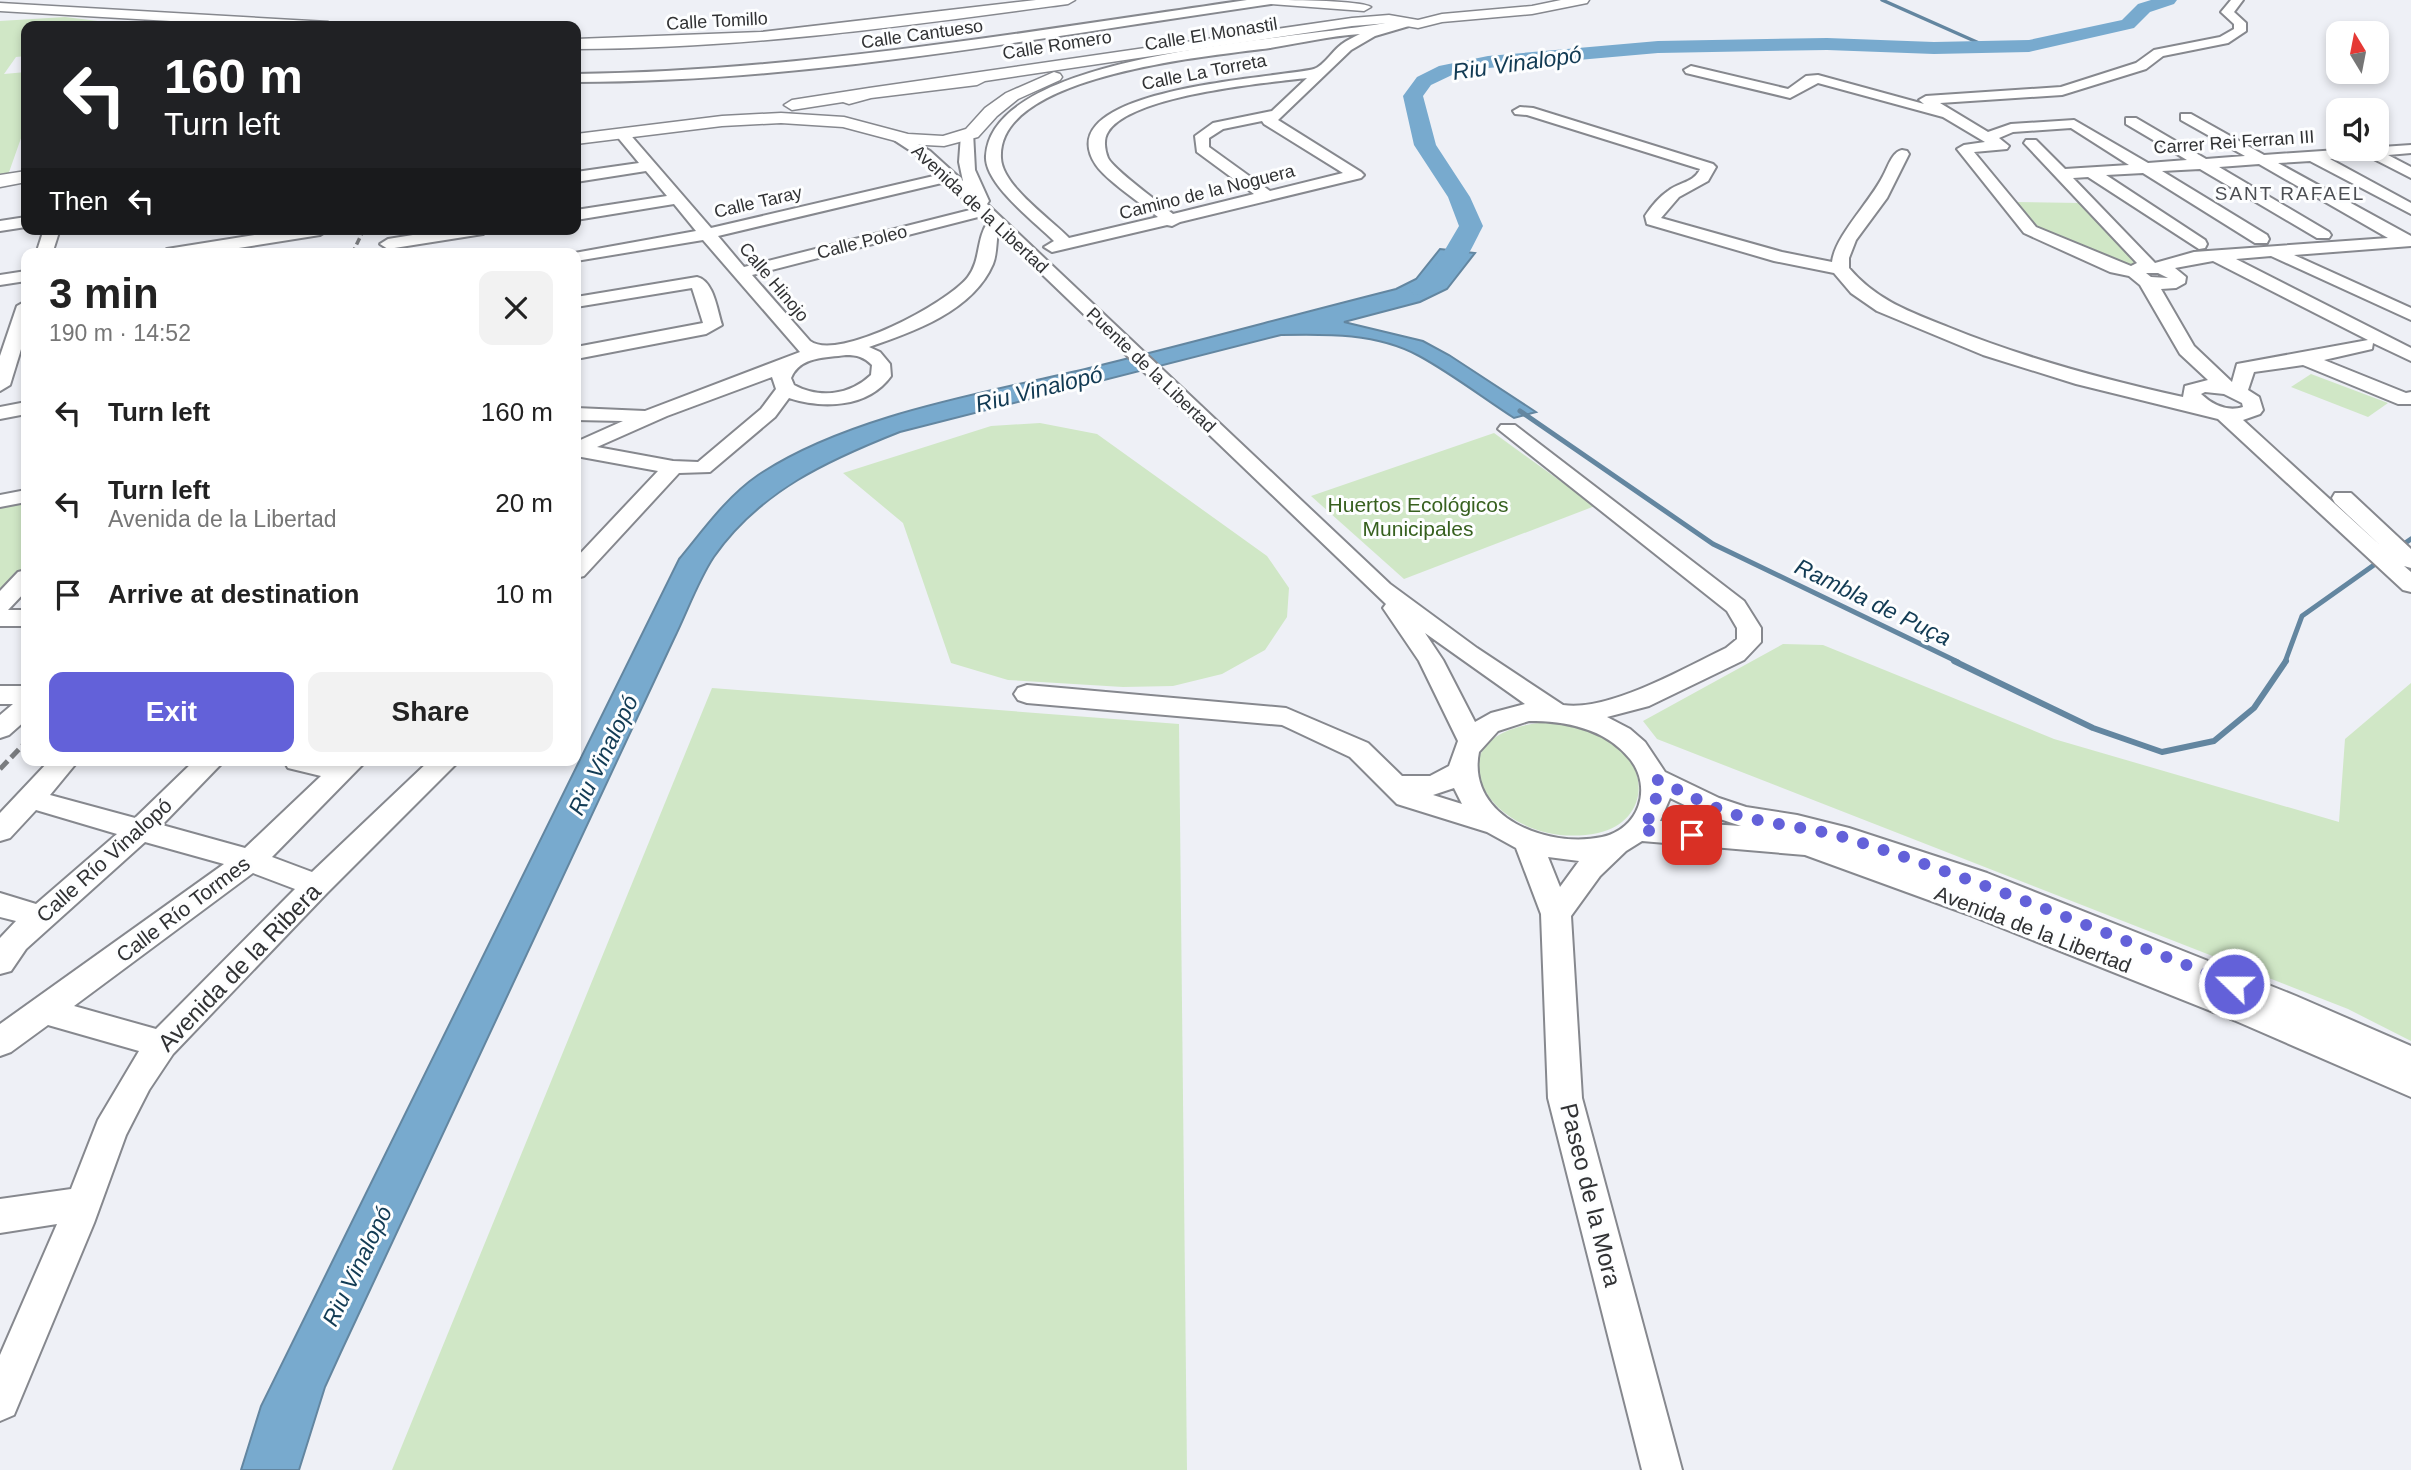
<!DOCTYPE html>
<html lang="en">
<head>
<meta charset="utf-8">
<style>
	:root { --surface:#fff; --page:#f2f2f2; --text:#222; --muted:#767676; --accent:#6361d9 }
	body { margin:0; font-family:Arial,sans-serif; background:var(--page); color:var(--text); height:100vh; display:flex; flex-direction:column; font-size:26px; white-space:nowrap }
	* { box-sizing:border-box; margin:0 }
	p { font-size:23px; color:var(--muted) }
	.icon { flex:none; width:38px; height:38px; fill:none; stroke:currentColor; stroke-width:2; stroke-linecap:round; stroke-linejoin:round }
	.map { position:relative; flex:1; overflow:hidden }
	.panel { position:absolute; left:21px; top:248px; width:560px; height:518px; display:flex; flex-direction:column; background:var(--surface); border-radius:14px; box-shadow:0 4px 10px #0003 }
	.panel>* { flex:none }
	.hud { position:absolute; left:21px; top:21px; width:560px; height:214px; border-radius:14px; box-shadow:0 4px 10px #0003; background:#202124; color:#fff; overflow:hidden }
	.needle { width:46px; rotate:350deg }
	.fabs { position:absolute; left:2326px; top:21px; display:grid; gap:14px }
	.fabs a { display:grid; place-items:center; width:63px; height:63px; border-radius:14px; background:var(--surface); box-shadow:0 4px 10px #0003; font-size:35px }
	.pin { position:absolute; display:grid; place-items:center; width:60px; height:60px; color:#fff; margin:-30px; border-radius:14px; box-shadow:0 4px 10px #0006 }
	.me { position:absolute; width:77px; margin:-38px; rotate:292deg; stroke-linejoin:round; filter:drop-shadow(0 0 5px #0008) }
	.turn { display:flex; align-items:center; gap:24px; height:147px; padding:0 28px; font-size:32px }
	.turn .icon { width:91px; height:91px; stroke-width:2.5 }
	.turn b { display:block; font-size:49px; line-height:60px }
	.then { display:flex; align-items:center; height:66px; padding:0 28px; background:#0003; gap:14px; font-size:26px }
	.round { display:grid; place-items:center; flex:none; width:74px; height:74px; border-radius:14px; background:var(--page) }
	.head { display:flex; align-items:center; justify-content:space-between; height:119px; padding:0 28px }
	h1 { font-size:42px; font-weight:700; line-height:52px }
	.cta { display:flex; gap:14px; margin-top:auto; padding:14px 28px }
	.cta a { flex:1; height:80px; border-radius:14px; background:var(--accent); color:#fff; font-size:28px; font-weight:700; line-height:80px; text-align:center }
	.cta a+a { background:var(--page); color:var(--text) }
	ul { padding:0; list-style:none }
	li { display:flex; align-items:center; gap:21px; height:91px; padding:0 28px }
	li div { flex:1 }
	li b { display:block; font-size:26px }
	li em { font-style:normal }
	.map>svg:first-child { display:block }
	.green { fill:#d0e7c6 }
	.water { fill:#78aace; stroke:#6386a0; stroke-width:2 }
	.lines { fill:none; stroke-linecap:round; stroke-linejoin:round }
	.stream-far2 { stroke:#6386a0; stroke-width:3.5 }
	.stream-far1 { stroke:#6386a0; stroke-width:5 }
	.stream { stroke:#6386a0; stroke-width:6 }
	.river { fill:#78aace; fill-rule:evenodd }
	.minor-casing { stroke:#86888e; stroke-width:4 }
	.major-casing { stroke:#86888e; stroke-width:3 }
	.minor { fill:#fff; fill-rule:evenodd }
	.major { fill:#fff; fill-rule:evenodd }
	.rail-far1 { stroke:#7a7c7f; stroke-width:3.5; stroke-dasharray:7 3.5; stroke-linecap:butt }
	.rail { stroke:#7a7c7f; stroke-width:5; stroke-dasharray:11 5; stroke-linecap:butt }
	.route { stroke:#6361d9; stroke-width:12; stroke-dasharray:0 21.6 }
	.labels { text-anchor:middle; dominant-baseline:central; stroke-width:6; stroke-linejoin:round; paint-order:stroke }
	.far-street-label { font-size:18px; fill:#313234; stroke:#fdfeff }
	.far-neighbourhood-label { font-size:19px; letter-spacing:2px; fill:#4c4e53; stroke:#fdfeff }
	.park-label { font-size:21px; fill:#37601f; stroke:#fdfeff }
	.street-label { font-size:21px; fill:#313234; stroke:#fdfeff }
	.water-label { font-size:23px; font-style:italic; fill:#123b54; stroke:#fdfeff }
	.near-street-label { font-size:24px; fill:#313234; stroke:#fdfeff }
</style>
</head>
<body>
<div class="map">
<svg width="2411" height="1470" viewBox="0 0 2411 1470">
	<rect width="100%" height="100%" fill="#eef0f6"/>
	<g class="green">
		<polygon points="65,17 106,22 101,26 26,26 26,56 16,57 4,74 26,72 26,124 8,175 0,177 0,21"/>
		<polygon points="2015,202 2081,203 2141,263 2127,268 2041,230"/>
		<polygon points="2311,374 2388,403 2368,417 2291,387"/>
		<polygon points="1040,423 1097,434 1267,556 1289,588 1287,617 1265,650 1222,674 1173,686 1123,687 1008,680 951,663 903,523 843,473 991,426"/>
		<polygon points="1494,433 1595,506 1404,579 1311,496"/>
		<polygon points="26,500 26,566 0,594 0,505"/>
		<polygon points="1783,644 1823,645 2054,739 2339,822 2345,739 2411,683 2411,1041 2348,1009 1657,739 1643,721"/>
		<polygon points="712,688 1179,724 1187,1470 392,1470"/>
		<path d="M 1551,722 C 1576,727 1600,732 1619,749 C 1653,778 1641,824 1598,833 C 1493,855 1414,730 1551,722 Z"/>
	</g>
	<path class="water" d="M 1440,249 L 1475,253 L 1447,289 L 1420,302 L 1344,322 L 1423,341 L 1449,355 L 1536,412 L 1514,418 C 1483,398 1452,374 1419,356 C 1377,333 1327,334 1281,335 L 900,432 C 829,460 760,491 714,557 C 698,581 687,613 674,639 L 341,1352 L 325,1387 L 299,1470 L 241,1470 L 261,1406 L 679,559 C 703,530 726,497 758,475 C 848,415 984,393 1089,368 C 1191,343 1293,315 1396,289 L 1416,279 Z"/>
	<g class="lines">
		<polyline class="stream-far2" points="1882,0 1988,47"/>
		<g class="stream-far1">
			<polyline points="1520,411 1713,544 1958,662"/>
			<polyline points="2398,548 2411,539"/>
			<polyline points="2285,662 2302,616 2381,560"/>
		</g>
		<polyline class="stream" points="1954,661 2093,728 2162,752 2214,741 2254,708 2286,661"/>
		<path class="river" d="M 2151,0 L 2177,0 L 2174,4 L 2150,12 L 2134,28 L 2029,52 L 1934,54 L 1827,50 L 1658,53 L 1488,68 L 1452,75 L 1431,85 L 1423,96 L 1436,145 L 1470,197 L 1483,226 C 1470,251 1448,303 1413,294 L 1409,289 L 1436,265 L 1459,226 L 1448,197 L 1414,145 L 1403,96 L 1417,77 L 1439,66 L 1488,56 L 1658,41 L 1827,38 L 1934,42 L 2029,40 L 2122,20 L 2138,4 Z"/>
		<defs>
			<g id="minor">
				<path d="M 1247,0 L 1277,0 L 1271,4 C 1041,37 809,82 576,82 L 576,74 C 802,71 1024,32 1247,0 Z"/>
				<path d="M 2231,0 L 2243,0 L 2234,12 L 2246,23 L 2246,31 L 2228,43 L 2163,56 L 2146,69 L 2062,95 L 1940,103 L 1988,132 L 2011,124 L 2074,120 L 2148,163 L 2187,160 L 2126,124 L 2126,118 L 2136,118 L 2206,159 L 2245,156 L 2181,120 L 2181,114 L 2191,114 L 2264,155 L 2411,145 L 2411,153 L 2388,155 L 2411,167 L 2411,178 L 2368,156 L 2330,159 L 2411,203 L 2411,214 L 2310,161 L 2278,163 L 2411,236 L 2411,246 L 2294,255 L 2411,308 L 2411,320 L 2271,256 L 2236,259 L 2411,348 L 2411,361 L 2373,343 L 2372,349 L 2324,360 L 2406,393 L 2411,392 L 2411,404 L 2398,404 L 2303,365 L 2254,372 L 2248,390 L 2259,397 L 2263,410 L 2260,414 L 2243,420 L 2381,546 L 2335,503 L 2332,498 L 2335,493 L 2351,493 L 2411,549 L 2411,568 L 2404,566 L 2411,572 L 2411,592 L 2403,590 L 2218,419 L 2076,384 L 1983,355 L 1877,311 L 1851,293 L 1834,273 L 1774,261 L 1647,224 L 1645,216 C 1651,207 1659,197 1668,191 C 1679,182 1694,183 1700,169 L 1527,115 L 1515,114 L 1513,111 L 1520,107 L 1533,108 L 1713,164 L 1716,167 L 1708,181 L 1679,197 L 1661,218 L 1782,252 L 1832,262 C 1835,236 1870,202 1883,176 C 1888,167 1892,152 1902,150 L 1907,151 L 1909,154 L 1887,198 L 1856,240 L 1849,258 L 1849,268 C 1876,300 1910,312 1948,327 C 2024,358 2102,379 2183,397 L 2185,386 L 2208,380 L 2180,354 L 2140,285 L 2129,276 L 2110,272 L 2024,233 L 1957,149 L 1964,145 L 1985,142 L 1943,117 L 1818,83 L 1790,98 L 1686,73 L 1684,70 L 1691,66 L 1788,89 L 1806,76 L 1818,75 L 1924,104 L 1919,100 L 1926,96 L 2061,87 L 2136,63 L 2154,50 L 2220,37 L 2234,29 L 2234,24 L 2221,12 ZM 2071,128 L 2129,165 L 2065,169 L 2036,140 L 2026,140 L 2024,143 L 2137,263 L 2131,266 L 2036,227 L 1974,152 L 2007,149 L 2009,146 L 1999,138 L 2013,132 ZM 2259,164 L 2388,238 L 2194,252 L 2155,263 L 2073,178 L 2088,177 L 2199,249 L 2205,248 L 2207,244 L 2205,240 L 2106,175 L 2143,173 L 2255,243 L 2267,243 L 2269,239 L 2267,235 L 2162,171 L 2200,169 L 2317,238 L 2329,238 L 2331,235 L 2329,232 L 2219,167 ZM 2213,261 L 2368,340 L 2237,364 L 2232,382 L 2194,346 L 2161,289 L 2176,288 L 2185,283 L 2186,277 L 2175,268 ZM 2146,273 L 2158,273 L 2168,278 L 2151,277 ZM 2205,392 L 2224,394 L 2242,403 L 2243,407 C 2227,412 2213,405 2201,394 Z"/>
				<path d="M 1405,19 L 1409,20 L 1409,26 L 1375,36 L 1351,50 L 1278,120 L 1361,172 L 1364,175 L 1361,178 L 1180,222 L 1172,226 L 1167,225 L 1052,252 L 1044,247 L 1054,241 C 1036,223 984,184 986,156 C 992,46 1323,40 1405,19 ZM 1360,34 C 1354,37 1347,40 1342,44 C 1332,51 1324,66 1314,69 C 1282,78 1044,87 1096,165 C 1106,180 1142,204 1158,217 L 1069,238 C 1051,219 1002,186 1001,158 C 996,74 1212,56 1270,48 C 1300,43 1330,36 1360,34 ZM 1307,78 L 1272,111 L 1213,123 L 1195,136 L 1197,152 L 1254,194 L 1173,214 C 1160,203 1113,169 1108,158 C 1105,151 1103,139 1108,132 C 1131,95 1264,83 1307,78 ZM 1262,121 L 1264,124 L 1343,173 L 1270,191 L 1209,147 L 1209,138 L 1223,129 Z"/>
				<path d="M 622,130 L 627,131 L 711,228 L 938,175 L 920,157 L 894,140 L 892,137 L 899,133 L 930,151 L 963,181 L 959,162 L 961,135 L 968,131 L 973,132 L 975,170 L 989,201 L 987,204 L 1390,584 L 1477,648 L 1563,705 C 1609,712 1684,668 1726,648 L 1737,639 L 1737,628 L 1727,611 L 1498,429 L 1501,425 L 1515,425 L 1744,601 L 1761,628 L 1761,642 L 1744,660 L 1649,706 L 1607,717 L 1630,729 L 1645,742 L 1665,772 L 1719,798 L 1746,807 L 1797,815 L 1849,828 L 1987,873 L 2296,996 L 2411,1046 L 2411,1097 L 2236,1021 L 1967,914 L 1805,855 L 1642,841 L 1626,851 L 1600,876 L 1571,916 L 1582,1098 L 1682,1470 L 1642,1470 L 1548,1098 L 1541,914 L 1516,848 L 1487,832 L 1397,804 L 1350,757 L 1282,725 L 1027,703 L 1018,700 L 1014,694 L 1018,688 L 1027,685 L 1286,708 L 1368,743 L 1402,776 L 1430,776 L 1449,766 L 1458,741 L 1419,661 L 1383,608 L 1386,604 L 998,232 C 996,243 997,254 993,264 C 973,311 913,332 869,347 L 880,352 L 890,364 L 891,376 C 868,408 823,409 789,398 L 775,417 L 710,472 L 679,473 L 584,576 L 576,578 L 576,558 L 658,471 L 576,456 L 576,442 L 623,421 L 576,420 L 576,408 L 645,411 L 800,352 L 703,240 L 576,261 L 576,254 L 569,254 L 696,231 L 674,204 L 576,220 L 576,210 L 667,196 L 646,171 L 576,182 L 576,172 L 639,163 L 615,134 ZM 946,182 L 974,209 L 744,267 L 718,236 ZM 982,216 L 988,222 C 976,239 981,260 968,277 C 948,303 838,362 810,341 L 752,275 ZM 846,355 C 857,355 864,357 872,365 L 871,375 C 850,395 820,399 794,385 L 791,378 C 800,356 826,358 846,355 ZM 772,377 L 776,389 L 761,409 L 698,462 L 673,461 L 597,447 L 667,416 ZM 1425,633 L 1525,704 L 1491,713 L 1475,722 L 1443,660 ZM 1529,721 C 1566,721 1605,728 1630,759 C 1653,788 1639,829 1602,837 C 1548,849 1466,817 1479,752 L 1498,731 ZM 1454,788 L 1462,804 L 1433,795 ZM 1670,798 L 1699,812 L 1741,826 L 1660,821 ZM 1548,857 L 1579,861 L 1560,887 Z"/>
				<polygon points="26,217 26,227 0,231 0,221"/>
				<polygon points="44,229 60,229 52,254 36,254"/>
				<polygon points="293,229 328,230 320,235 201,254 159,254 167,249"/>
				<polygon points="450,229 491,229 483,234 388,249 380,244 388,239"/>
				<polygon points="26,271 26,281 0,285 0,275"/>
				<path d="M 697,277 C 714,281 717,310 722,325 L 706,334 L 576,359 L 576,347 L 703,323 L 692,288 L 576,307 L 576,297 Z"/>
				<polygon points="26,301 26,333 10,385 0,391 0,356 17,306"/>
				<polygon points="26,402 26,414 0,419 0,407"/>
				<polygon points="26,490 26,502 0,507 0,495"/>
				<polygon points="26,570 26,591 8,610 26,610 26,626 0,626 0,591 18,572"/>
				<polygon points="0,686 26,686 26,720 9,735 0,738 0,715 13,704 0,704"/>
				<path d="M 49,761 L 78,761 L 50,795 L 135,818 L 194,761 L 224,761 L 162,825 L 245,848 L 321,776 L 288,768 L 284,761 L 366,761 L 272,857 L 312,872 L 429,761 L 459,761 L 327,893 L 173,1054 L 149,1090 L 126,1135 L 94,1223 L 14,1415 L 0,1421 L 0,1355 L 57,1224 L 0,1233 L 0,1199 L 71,1189 L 98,1120 L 139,1051 L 48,1025 L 11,1052 L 0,1056 L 0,1024 L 224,864 L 145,842 L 26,949 L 11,971 L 0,974 L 0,938 L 16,921 L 0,917 L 0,893 L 36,904 L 117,834 L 36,810 L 10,838 L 0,841 L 0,813 ZM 253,873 L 295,889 L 156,1029 L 74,1006 Z"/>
			</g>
			<g id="major">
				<path d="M 1036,0 L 1075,0 L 1068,4 C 905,26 741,49 576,49 L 576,39 L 761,32 Z"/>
				<path d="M 1264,0 C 1284,0 1359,0 1371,7 L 1364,11 L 1271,4 Z"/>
				<polygon points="1561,0 1589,0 1587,3 1532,14 1442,22 1418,28 1389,23 1352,26 985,81 977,85 871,98 849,104 843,102 792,110 784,105 792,100 869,88 1352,18 1389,15 1418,20 1442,14 1532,6"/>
				<polygon points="0,3 328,22 335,26 256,26 0,11"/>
				<polygon points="1054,72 1060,74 1062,77 1060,80 1018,99 997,116 978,137 944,146 907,144 843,127 781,123 722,126 576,144 576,134 722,116 781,113 844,117 908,134 943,136 966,129 985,108 1006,93"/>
				<polygon points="26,171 26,182 0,187 0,175"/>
			</g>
		</defs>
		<use href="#minor" class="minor-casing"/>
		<use href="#major" class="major-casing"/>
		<use href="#minor" class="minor"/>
		<use href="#major" class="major"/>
		<polyline class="rail-far1" points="352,254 364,229"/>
		<polyline class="rail" points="0,769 26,742"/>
	</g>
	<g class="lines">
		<path class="route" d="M 1692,835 L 1641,830 C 1654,813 1658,801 1656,779 C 1685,793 1713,809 1744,817 C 1780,826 1817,828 1853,840 C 1982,881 2108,934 2234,984"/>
	</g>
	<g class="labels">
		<g class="far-street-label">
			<text transform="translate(717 21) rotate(-3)">Calle Tomillo</text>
			<text transform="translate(922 34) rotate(-8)">Calle Cantueso</text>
			<text transform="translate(1211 34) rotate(-9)">Calle El Monastil</text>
			<text transform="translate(1057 45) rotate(-9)">Calle Romero</text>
			<text transform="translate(1204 72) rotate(-11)">Calle La Torreta</text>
			<text transform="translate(2234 142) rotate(-4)">Carrer Rei Ferran III</text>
			<text transform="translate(1207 192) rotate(-14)">Camino de la Noguera</text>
			<text transform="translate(758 202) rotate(-13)">Calle Taray</text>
			<text transform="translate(980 209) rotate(43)">Avenida de la Libertad</text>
			<text transform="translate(862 242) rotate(-14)">Calle Poleo</text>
			<text transform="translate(774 282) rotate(50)">Calle Hinojo</text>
			<text transform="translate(1151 370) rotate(44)">Puente de la Libertad</text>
		</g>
		<g class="far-neighbourhood-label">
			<text x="2290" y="193">SANT RAFAEL</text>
		</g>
		<g class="park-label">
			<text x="1418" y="504">Huertos Ecológicos<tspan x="1418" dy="24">Municipales</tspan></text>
		</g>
		<g class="street-label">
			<text transform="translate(104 860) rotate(-42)">Calle Río Vinalopó</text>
			<text transform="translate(183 909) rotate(-37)">Calle Río Tormes</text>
			<text transform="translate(2033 929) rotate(21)">Avenida de la Libertad</text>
		</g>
		<g class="water-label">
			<text transform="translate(1517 63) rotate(-8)">Riu Vinalopó</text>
			<text transform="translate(1039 389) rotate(-14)">Riu Vinalopó</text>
			<text transform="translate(1873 602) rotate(26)">Rambla de Puça</text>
			<text transform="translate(603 755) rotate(-64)">Riu Vinalopó</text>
			<text transform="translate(357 1266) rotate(-64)">Riu Vinalopó</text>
		</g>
		<g class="near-street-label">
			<text transform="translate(239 967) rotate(-46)">Avenida de la Ribera</text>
			<text transform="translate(1591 1195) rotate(76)">Paseo de la Mora</text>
		</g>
	</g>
</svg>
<div class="fabs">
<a><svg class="needle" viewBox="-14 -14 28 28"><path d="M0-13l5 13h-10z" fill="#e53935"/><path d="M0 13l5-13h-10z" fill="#767676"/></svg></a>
<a><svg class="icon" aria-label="sound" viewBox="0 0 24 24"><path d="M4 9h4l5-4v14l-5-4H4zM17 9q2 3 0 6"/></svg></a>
</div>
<div class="pin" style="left:1692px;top:835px;background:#d93025"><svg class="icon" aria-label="arrive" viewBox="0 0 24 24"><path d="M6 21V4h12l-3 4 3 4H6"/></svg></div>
<svg class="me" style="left:2234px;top:984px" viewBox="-20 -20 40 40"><circle r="17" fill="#6361d9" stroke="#fff" stroke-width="3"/><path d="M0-11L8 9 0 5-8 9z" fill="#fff"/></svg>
<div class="hud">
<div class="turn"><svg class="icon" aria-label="left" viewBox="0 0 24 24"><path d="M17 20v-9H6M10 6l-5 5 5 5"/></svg><div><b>160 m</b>Turn left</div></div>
<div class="then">Then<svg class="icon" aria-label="left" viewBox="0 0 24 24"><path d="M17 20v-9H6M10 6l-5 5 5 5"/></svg></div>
</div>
<section class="panel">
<div class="head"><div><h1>3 min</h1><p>190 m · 14:52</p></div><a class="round"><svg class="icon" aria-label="close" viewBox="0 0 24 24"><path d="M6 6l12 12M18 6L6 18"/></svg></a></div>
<ul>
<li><svg class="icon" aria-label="left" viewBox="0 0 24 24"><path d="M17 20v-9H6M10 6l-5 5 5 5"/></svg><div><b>Turn left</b></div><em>160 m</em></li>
<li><svg class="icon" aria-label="left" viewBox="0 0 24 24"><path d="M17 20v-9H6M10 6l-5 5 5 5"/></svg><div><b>Turn left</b><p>Avenida de la Libertad</p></div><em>20 m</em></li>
<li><svg class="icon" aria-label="arrive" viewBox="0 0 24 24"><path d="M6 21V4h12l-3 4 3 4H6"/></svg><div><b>Arrive at destination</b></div><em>10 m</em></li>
</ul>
<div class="cta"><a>Exit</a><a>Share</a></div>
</section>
</div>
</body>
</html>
